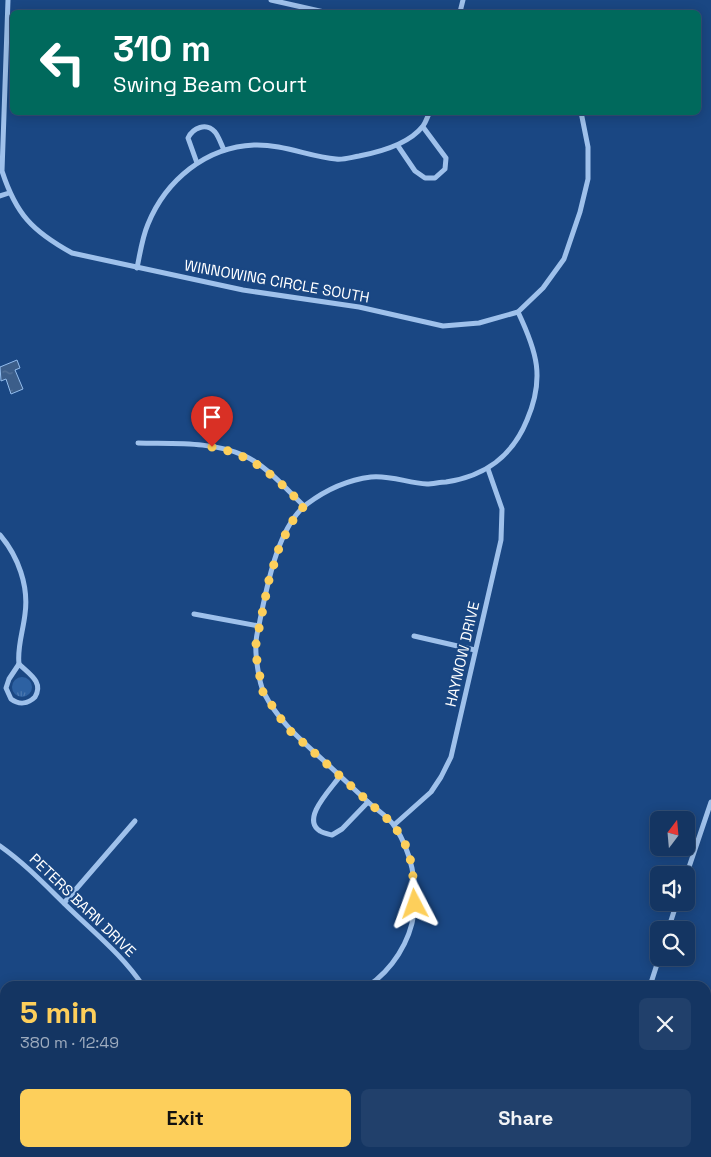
<!DOCTYPE html>
<html lang="en">
<head>
<meta charset="utf-8">
<style>
	:root { --surface:#143562; --page:#21406b; --text:#f1f3f6; --muted:#9dabbe; --line:#335077; --accent:#fdcf5b }
	body { margin:0; font-family:"Space Grotesk",sans-serif; background:var(--page); color:var(--text); height:100vh; display:flex; flex-direction:column; font-size:19px; white-space:nowrap }
	* { box-sizing:border-box; margin:0 }
	p { font-size:16px; color:var(--muted) }
	.icon { flex:none; width:28px; height:28px; fill:none; stroke:currentColor; stroke-width:2; stroke-linecap:round; stroke-linejoin:round }
	.map { position:relative; flex:1; overflow:hidden }
	.details { position:absolute; left:0px; top:981px; width:711px; height:176px; display:flex; flex-direction:column; background:var(--surface); border-radius:15px 15px 0 0; box-shadow:0 2px 12px #0003,0 0 0 1px var(--line) }
	.details>* { flex:none }
	.top-card { position:absolute; left:10px; top:10px; width:691px; height:105px; border-radius:8px; box-shadow:0 2px 12px #0003,0 0 0 1px var(--line); background:#00695c; color:#fff; overflow:hidden }
	.needle { width:32px; rotate:16deg }
	.fabs { position:absolute; left:650px; top:811px; display:grid; gap:10px }
	.fabs a { display:grid; place-items:center; width:45px; height:45px; border-radius:8px; background:var(--surface); box-shadow:0 2px 12px #0003,0 0 0 1px var(--line); font-size:25px }
	.pin { position:absolute; display:grid; place-items:center; width:42px; height:42px; color:#fff; margin:-51px -21px; border-radius:50% 50% 50% 0; rotate:-45deg; box-shadow:0 0 5px #0007 }
	.pin .icon { rotate:45deg }
	.me { position:absolute; width:55px; margin:-28px; rotate:356deg; stroke-linejoin:round; filter:drop-shadow(0 0 4px #0008) }
	.turn { display:flex; align-items:center; gap:18px; height:105px; padding:0 20px; font-size:22px }
	.turn .icon { width:65px; height:65px; stroke-width:2.5 }
	.turn b { display:block; font-size:35px; line-height:42px }
	.round { display:grid; place-items:center; flex:none; width:52px; height:52px; border-radius:8px; background:var(--page) }
	.head { display:flex; align-items:center; justify-content:space-between; height:85px; padding:0 20px }
	h1 { font-size:30px; font-weight:800; line-height:38px; color:var(--accent) }
	.button { display:flex; gap:10px; margin-top:auto; padding:10px 20px }
	.button a { flex:1; height:58px; border-radius:8px; background:var(--accent); color:#111; font-size:20px; font-weight:800; line-height:58px; text-align:center }
	.button a+a { background:var(--page); color:var(--text) }
	.map>svg:first-child { display:block }
	.grass { fill:url(#grass-tufts) }
	.water { fill:url(#water-ripples); stroke:#92bced }
	.lines { fill:none; stroke-linecap:round; stroke-linejoin:round }
	.minor { stroke:#9fc1eb; stroke-width:5 }
	.secondary { stroke:#cbdef8; stroke-width:10 }
	.route { stroke:#fdcf5b; stroke-width:9; stroke-dasharray:0 16.2 }
	.labels { text-anchor:middle; dominant-baseline:central; stroke-width:4; stroke-linejoin:round; paint-order:stroke }
	.street-label { font-size:15px; fill:#fff; stroke:#1a4783 }
</style>
</head>
<body>
<div class="map">
<svg width="711" height="1157" viewBox="0 0 711 1157">
	<defs>
		<pattern id="grass-tufts" width="24" height="20" patternUnits="userSpaceOnUse" patternTransform="scale(1.25)"><rect width="24" height="20" fill="#2d61a2"/><path d="M3 7l-1-3M5 7V3M7 7l1-3M15 17l-1-3M17 17v-4M19 17l1-3" fill="none" stroke="#4c79b0"/></pattern>
		<pattern id="water-ripples" width="26" height="14" patternUnits="userSpaceOnUse" patternTransform="scale(1.25)"><rect width="26" height="14" fill="#3c5e8a"/><path d="M2 4q2-2 4 0t4 0M15 11q2-2 4 0t4 0" fill="none" stroke="#59769c"/></pattern>
	</defs>
	<rect width="100%" height="100%" fill="#1a4783"/>
	<circle class="grass" cx="22" cy="687" r="10"/>
	<polygon class="water" points="17,360 20,368 15,370 23,389 11,394 6,379 1,381 0,367"/>
	<g class="lines">
		<g class="minor">
			<path d="M 8,0 L 2,171 C 16,214 32,231 72,253 L 243,290 L 359,307 L 443,326 L 479,323 L 518,312 L 543,288 L 564,259 L 580,212 L 588,179 L 588,147 L 581,112"/>
			<polyline points="271,0 324,12"/>
			<polyline points="460,12 463,0"/>
			<polyline points="398,146 415,171 425,178 435,178 445,169 446,158 423,127"/>
			<path d="M 197,163 L 188,138 C 193,128 206,122 215,132 C 219,137 221,144 224,150"/>
			<polyline points="0,196 9,193"/>
			<path d="M 137,268 C 140,254 142,238 148,224 C 166,180 206,147 254,145 C 283,144 310,157 336,159 C 344,160 352,157 359,156 C 380,152 409,144 423,126 C 426,122 427,117 430,112"/>
			<path d="M 138,443 C 173,444 213,441 245,456 C 268,467 286,489 304,506"/>
			<path d="M 0,535 C 18,556 29,586 25,614 C 23,632 17,647 19,664"/>
			<polyline points="194,614 259,626"/>
			<polyline points="414,636 475,650"/>
			<path d="M 19,664 C 29,674 44,682 35,697 C 28,704 19,705 11,699 L 6,688 L 9,679 Z"/>
			<path d="M 340,776 C 332,788 300,819 320,831 C 323,833 328,834 332,835 L 342,829 L 368,802"/>
			<polyline points="394,825 431,792 441,777 451,757 501,540 502,509 488,469"/>
			<path d="M 0,846 C 27,865 48,888 72,911 C 97,935 124,957 143,986"/>
			<polyline points="686,876 711,802"/>
			<polyline points="64,903 135,821"/>
			<polyline points="668,930 677,902"/>
			<path d="M 368,986 C 392,970 410,942 414,913 C 418,884 411,851 395,827 C 389,817 377,810 368,802 C 353,788 338,774 323,760 C 300,739 279,722 264,693 C 259,683 255,655 256,643 C 256,635 259,627 260,620 C 267,586 278,526 307,504 C 327,489 347,480 371,477 C 390,475 408,483 427,484 C 433,484 440,482 446,482 C 485,476 512,457 527,420 C 545,378 537,352 518,312"/>
			<polyline points="650,986 659,958"/>
			<polyline points="692,1152 695,1157"/>
			<polyline points="140,1157 141,1152"/>
			<polyline points="162,1157 163,1152"/>
		</g>
		<g class="secondary">
			<polyline points="0,1127 5,1128"/>
			<polyline points="109,1152 128,1157"/>
		</g>
	</g>
	<g class="lines">
		<path class="route" d="M 212,447 C 255,455 274,477 304,506 L 291,523 L 279,548 L 269,580 L 256,643 L 257,662 L 263,692 L 287,728 L 394,825 L 409,851 L 414,883 L 415,904"/>
	</g>
	<g class="labels">
		<g class="street-label">
			<text transform="translate(277 281) rotate(10)">WINNOWING CIRCLE SOUTH</text>
			<text transform="translate(462 654) rotate(-77)">HAYMOW DRIVE</text>
			<text transform="translate(83 905) rotate(44)">PETERS BARN DRIVE</text>
		</g>
	</g>
</svg>
<div class="fabs">
<a><svg class="needle" viewBox="-14 -14 28 28"><path d="M0-13l5 13h-10z" fill="#e53935"/><path d="M0 13l5-13h-10z" fill="#9dabbe"/></svg></a>
<a><svg class="icon" aria-label="sound" viewBox="0 0 24 24"><path d="M4 9h4l5-4v14l-5-4H4zM17 9q2 3 0 6"/></svg></a>
<a><svg class="icon" aria-label="search" viewBox="0 0 24 24"><circle cx="10" cy="10" r="6"/><path d="M15 15l6 6"/></svg></a>
</div>
<div class="pin" style="left:212px;top:447px;background:#d93025"><svg class="icon" aria-label="arrive" viewBox="0 0 24 24"><path d="M6 21V4h12l-3 4 3 4H6"/></svg></div>
<svg class="me" style="left:415px;top:904px" viewBox="-20 -20 40 40"><path d="M0-17L14 15 0 8-14 15z" fill="#fdcf5b" stroke="#fff" stroke-width="4"/></svg>
<div class="top-card">
<div class="turn"><svg class="icon" aria-label="left" viewBox="0 0 24 24"><path d="M17 20v-9H6M10 6l-5 5 5 5"/></svg><div><b>310 m</b>Swing Beam Court</div></div>
</div>
<section class="details">
<div class="head"><div><h1>5 min</h1><p>380 m · 12:49</p></div><a class="round"><svg class="icon" aria-label="close" viewBox="0 0 24 24"><path d="M6 6l12 12M18 6L6 18"/></svg></a></div>
<div class="button"><a>Exit</a><a>Share</a></div>
</section>
</div>
</body>
</html>
